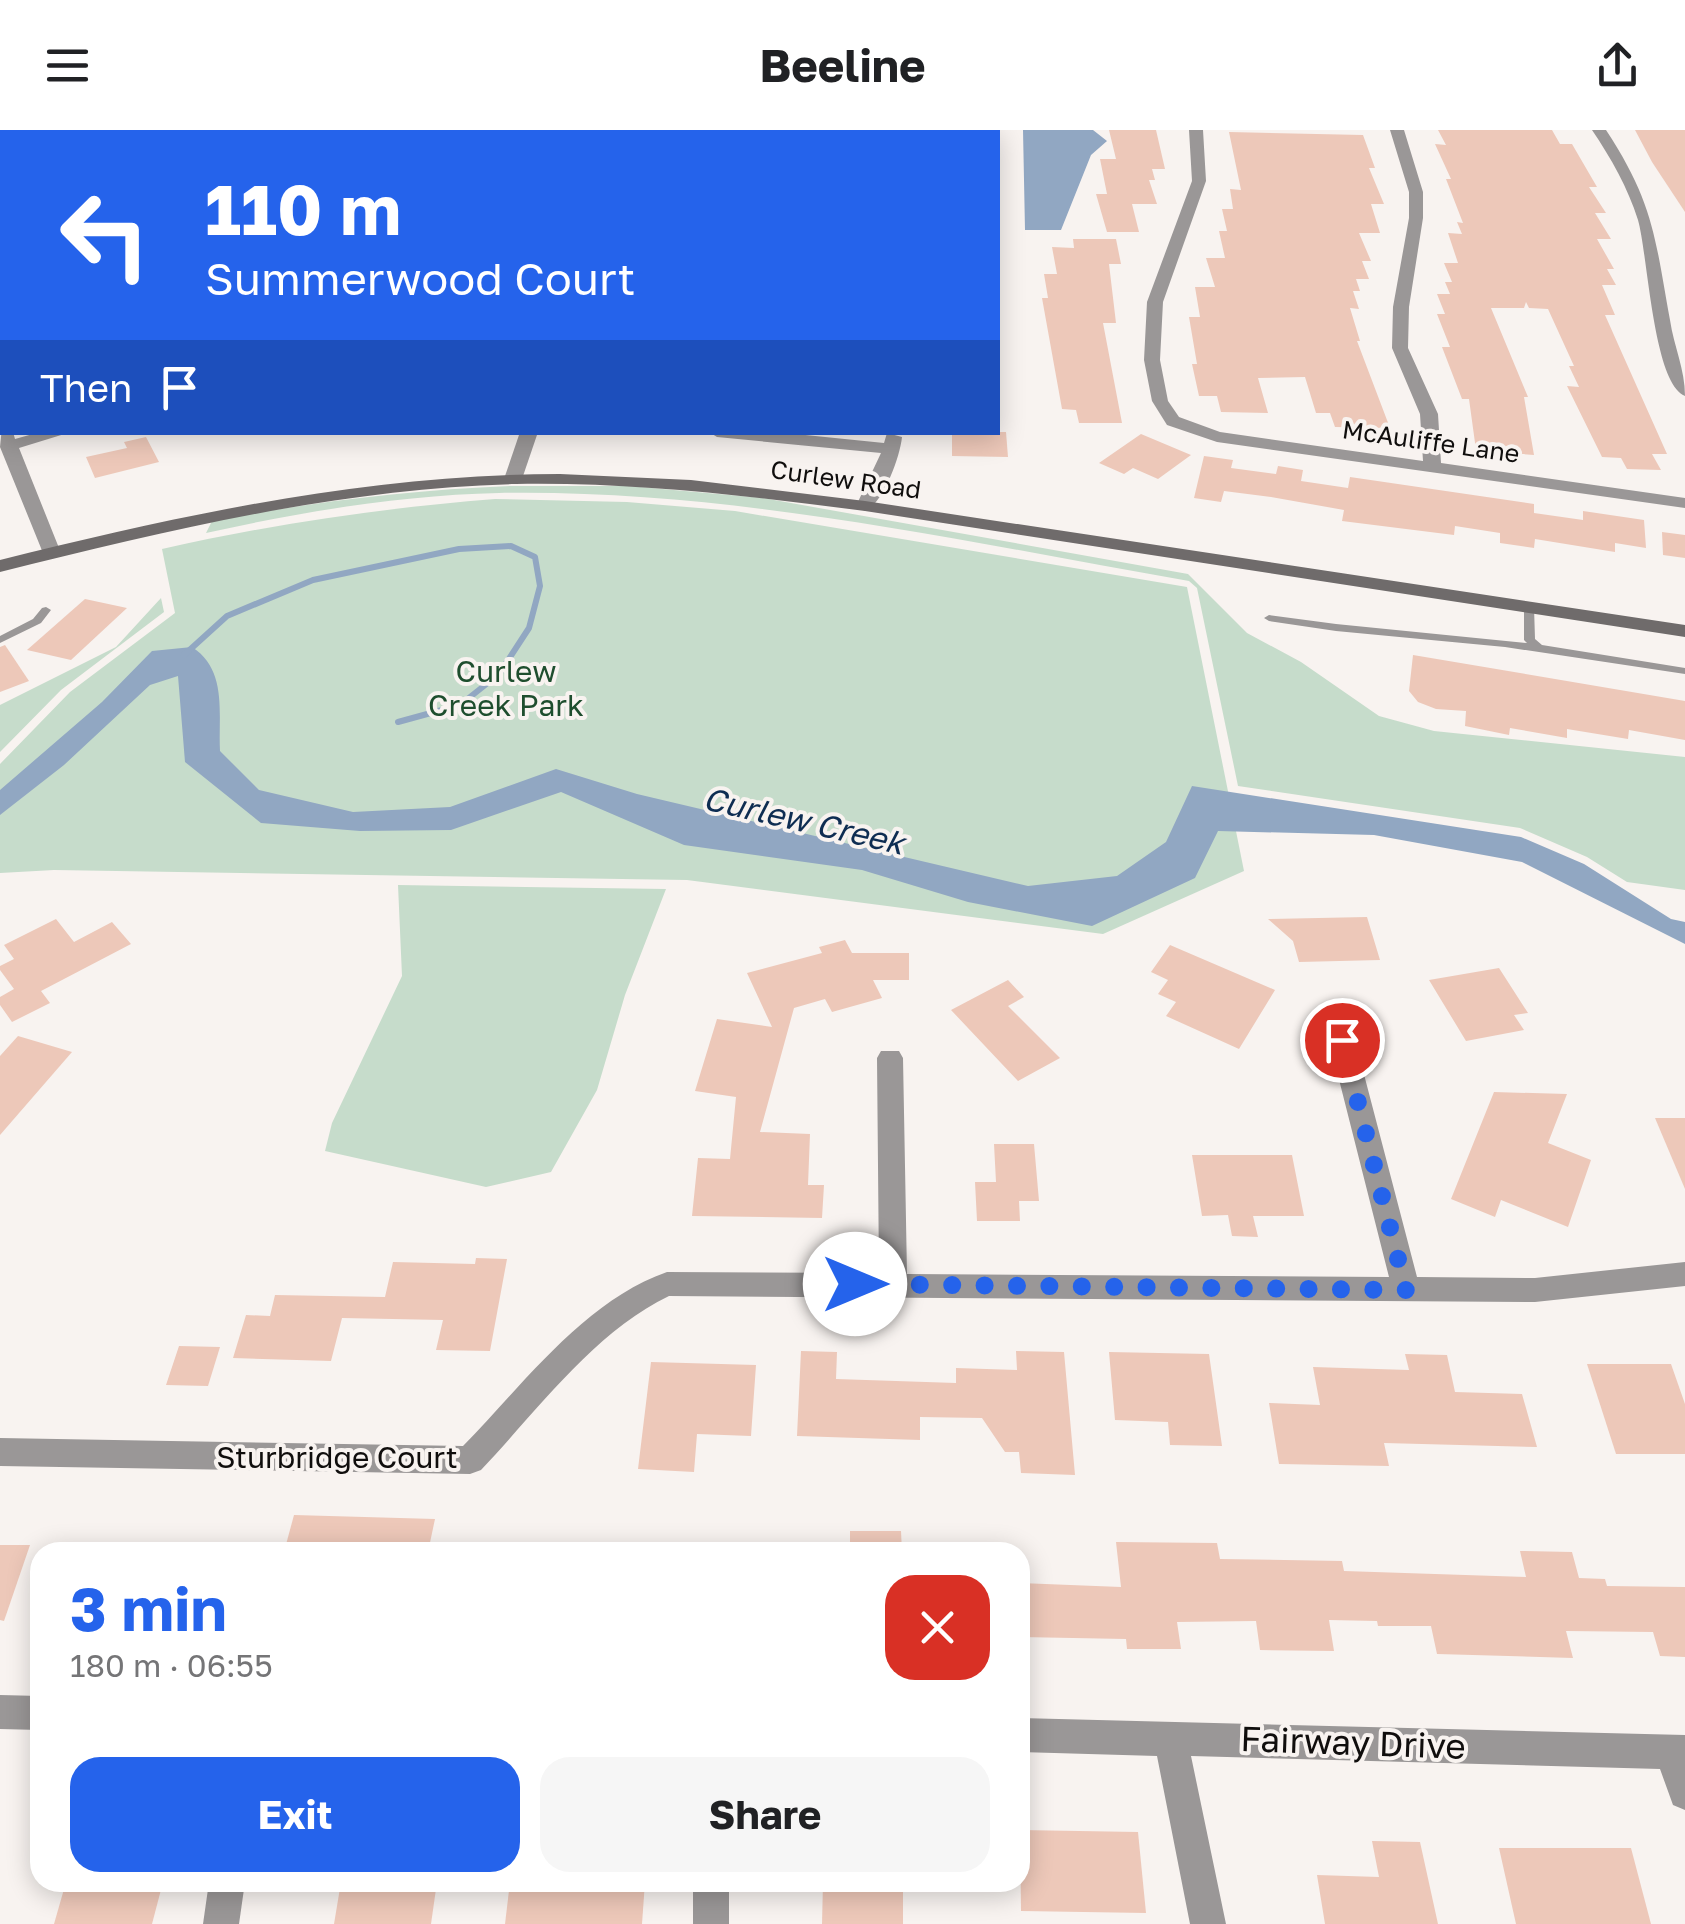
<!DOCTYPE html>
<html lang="en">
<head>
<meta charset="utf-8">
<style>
	:root { --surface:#fff; --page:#f6f6f6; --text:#202124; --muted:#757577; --accent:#2563eb }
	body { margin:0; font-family:"Golos Text",sans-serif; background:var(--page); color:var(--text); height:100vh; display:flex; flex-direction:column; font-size:38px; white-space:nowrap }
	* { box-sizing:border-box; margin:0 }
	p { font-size:32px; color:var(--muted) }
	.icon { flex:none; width:55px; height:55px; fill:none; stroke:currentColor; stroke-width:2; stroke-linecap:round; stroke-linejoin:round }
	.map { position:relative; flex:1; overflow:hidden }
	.drawer { position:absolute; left:30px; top:1412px; width:1000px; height:350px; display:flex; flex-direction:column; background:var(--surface); border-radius:30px; box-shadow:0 5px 25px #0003 }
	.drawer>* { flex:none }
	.guide { position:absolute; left:0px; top:0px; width:1000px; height:305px; box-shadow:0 5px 25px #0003; background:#2563eb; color:#fff; overflow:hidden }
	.pin { position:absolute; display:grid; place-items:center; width:85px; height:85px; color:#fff; margin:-42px; border:5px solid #fff; border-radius:50%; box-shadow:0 2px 10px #0007 }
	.me { position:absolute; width:110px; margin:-55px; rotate:90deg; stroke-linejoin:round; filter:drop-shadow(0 0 8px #0008) }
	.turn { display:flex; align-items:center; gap:35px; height:210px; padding:0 40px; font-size:45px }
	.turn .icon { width:130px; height:130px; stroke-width:2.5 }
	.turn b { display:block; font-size:70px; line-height:85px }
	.then { display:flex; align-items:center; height:95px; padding:0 40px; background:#0003; gap:20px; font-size:38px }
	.round { display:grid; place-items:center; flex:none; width:105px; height:105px; border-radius:30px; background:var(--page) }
	.headline { display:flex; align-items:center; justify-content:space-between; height:170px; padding:0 40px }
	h1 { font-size:60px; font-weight:700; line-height:75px; color:var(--accent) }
	.action { display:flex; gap:20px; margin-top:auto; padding:20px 40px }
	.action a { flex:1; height:115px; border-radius:30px; background:var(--accent); color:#fff; font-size:40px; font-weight:700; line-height:115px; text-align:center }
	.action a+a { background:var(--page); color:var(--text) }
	header { display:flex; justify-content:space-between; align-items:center; height:130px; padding:0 40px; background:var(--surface); font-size:45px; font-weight:700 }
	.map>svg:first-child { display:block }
	.green { fill:#c6dccb }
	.water { fill:#91a7c2 }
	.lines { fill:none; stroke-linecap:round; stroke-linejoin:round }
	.stream { stroke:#91a7c2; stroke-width:6 }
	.building { fill:#edc8b9 }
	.service { fill:#9a9797; fill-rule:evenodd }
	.minor { fill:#9a9797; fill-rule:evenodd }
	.secondary { fill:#6f6b6b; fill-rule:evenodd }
	.route { stroke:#2563eb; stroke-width:18; stroke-dasharray:0 32.4 }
	.labels { text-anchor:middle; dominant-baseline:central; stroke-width:8; stroke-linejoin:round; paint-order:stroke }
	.far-street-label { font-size:25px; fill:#100e0d; stroke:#f8f3f0 }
	.park-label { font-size:30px; fill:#1e4e2e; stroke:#f8f3f0 }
	.street-label { font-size:30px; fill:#100e0d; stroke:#f8f3f0 }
	.water-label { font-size:32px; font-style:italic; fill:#0e2d52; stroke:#f8f3f0 }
	.near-street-label { font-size:35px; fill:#100e0d; stroke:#f8f3f0 }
</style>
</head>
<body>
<header><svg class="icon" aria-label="menu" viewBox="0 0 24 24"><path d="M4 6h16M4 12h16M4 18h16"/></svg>Beeline<svg class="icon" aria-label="share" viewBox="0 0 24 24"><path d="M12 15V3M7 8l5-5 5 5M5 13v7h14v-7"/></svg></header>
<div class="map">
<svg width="1685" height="1794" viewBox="0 0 1685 1794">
	<rect width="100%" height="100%" fill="#f8f3f0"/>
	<g class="green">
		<path d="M 511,356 L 629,356 L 763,368 L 1188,444 L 1247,503 L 1301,532 L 1379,586 L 1434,601 L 1685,627 L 1685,760 L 1627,752 L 1587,727 L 1520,698 L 1238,656 L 1197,458 L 1189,451 C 961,411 731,359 499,363 C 402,365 301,382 206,403 L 212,391 C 311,372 410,360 511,356 Z"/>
		<path d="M 495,369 L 627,372 L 735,381 L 1187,457 L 1244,741 L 1103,804 L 687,750 L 54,740 L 0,743 L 0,634 L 70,562 L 175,483 L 162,419 C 272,394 382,378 495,369 Z"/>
		<polygon points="161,468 164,482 61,560 0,622 0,575 116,517"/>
		<polygon points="398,755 666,759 625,865 597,960 551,1042 486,1057 325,1021 332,993 402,846"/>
	</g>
	<g class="water">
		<polygon points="1023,0 1093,0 1107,11 1091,25 1061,100 1025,100"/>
		<path d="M 192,517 C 228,540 218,585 220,621 L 259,660 L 353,682 L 450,677 L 556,639 L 637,664 L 1028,756 L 1117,746 L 1166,712 L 1192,656 L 1521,707 L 1584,734 L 1671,789 L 1685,792 L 1685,814 L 1522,732 L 1374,705 L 1218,701 L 1195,748 L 1092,796 L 968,772 L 862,740 L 684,715 L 561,662 L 451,700 L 360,701 L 261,693 L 185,632 L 178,546 L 150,555 L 64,635 L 0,685 L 0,660 L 102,572 L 152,521 Z"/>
	</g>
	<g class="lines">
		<polyline class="stream" points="184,525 227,486 313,450 459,419 511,416 535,427 540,456 529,498 499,544 460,575 398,592"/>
	</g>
	<g class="building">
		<polygon points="1109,0 1156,0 1165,39 1152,39 1155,50 1149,50 1157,74 1132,74 1139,102 1107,102 1096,64 1107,64 1100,29 1116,29"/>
		<polygon points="1438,0 1552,0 1560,14 1572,14 1597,57 1589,57 1606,83 1595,83 1611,109 1597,109 1614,139 1607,139 1616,155 1602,155 1615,185 1605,185 1667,324 1652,324 1661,340 1627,339 1621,328 1602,327 1567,256 1579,257 1569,236 1574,236 1548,179 1529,178 1526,172 1524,178 1491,178 1528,267 1524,267 1534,325 1476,320 1469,269 1462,269 1442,217 1450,217 1437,184 1445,184 1437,164 1450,164 1445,152 1452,152 1444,133 1458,133 1448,103 1462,104 1457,92 1463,93 1446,49 1451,49 1435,14 1446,15"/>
		<polygon points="1635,0 1685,0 1685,82 1652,32"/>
		<polygon points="1229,2 1363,5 1375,38 1369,38 1384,74 1371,74 1380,103 1359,103 1371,131 1362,131 1369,149 1356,149 1360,161 1353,161 1359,179 1350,178 1360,211 1357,211 1390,298 1335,297 1330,283 1316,283 1305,247 1258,248 1268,283 1221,282 1217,266 1199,266 1192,234 1197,234 1189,187 1200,187 1195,157 1215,157 1206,128 1225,128 1219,101 1227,101 1222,79 1233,79 1230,59 1241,60"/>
		<polygon points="1073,109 1116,109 1121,134 1109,134 1116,193 1103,193 1122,293 1079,293 1076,280 1062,279 1042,168 1048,168 1044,144 1057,144 1052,117 1074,118"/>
		<polygon points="952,302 1006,302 1008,327 952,326"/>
		<polygon points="1141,304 1191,325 1158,349 1133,338 1124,344 1099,333"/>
		<polygon points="146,307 159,332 95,348 86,327 127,318 124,312"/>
		<polygon points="1204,326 1233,330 1231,338 1276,344 1278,336 1303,340 1301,351 1348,358 1350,347 1534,374 1534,383 1583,390 1583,381 1644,390 1646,418 1615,413 1615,422 1535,409 1534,418 1500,413 1500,403 1455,396 1454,405 1342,391 1344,380 1271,367 1224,361 1221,372 1194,368"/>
		<polygon points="1662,402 1685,405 1685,428 1663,425"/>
		<polygon points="85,469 127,478 71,530 27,520"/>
		<polygon points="5,515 29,551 0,562 0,517"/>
		<polygon points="1413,525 1685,571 1685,610 1629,600 1628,609 1567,599 1567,608 1510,598 1509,605 1465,596 1466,581 1436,579 1418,572 1409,561"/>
		<polygon points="1367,787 1380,830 1299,832 1293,811 1268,789"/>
		<polygon points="56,789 74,812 112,792 131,814 41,861 50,873 12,892 0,875 0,867 14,859 0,840 0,836 14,829 4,815"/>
		<polygon points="845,810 852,823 909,823 909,850 873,850 882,868 832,882 825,869 794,878 760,1002 810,1004 808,1055 824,1055 822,1088 692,1086 698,1028 730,1029 736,967 695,961 717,889 772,897 747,843 822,823 819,817"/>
		<polygon points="1170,815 1275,860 1239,919 1166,886 1176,872 1158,864 1168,850 1151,842"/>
		<polygon points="1499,838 1528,883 1514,885 1524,900 1466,911 1429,850"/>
		<polygon points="1008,850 1024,867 1008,876 1060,928 1018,951 951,880"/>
		<polygon points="18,906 72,922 0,1005 0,926"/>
		<polygon points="1494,962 1567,964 1548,1013 1591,1030 1568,1097 1501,1070 1495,1087 1451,1069"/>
		<polygon points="1655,988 1685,988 1685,1059"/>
		<polygon points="994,1014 1034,1014 1039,1071 1019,1071 1020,1091 977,1091 975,1052 996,1052"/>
		<polygon points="1192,1025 1292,1025 1304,1086 1253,1086 1258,1107 1232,1106 1228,1085 1202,1086"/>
		<polygon points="476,1128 507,1129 490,1221 436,1220 443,1190 342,1188 331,1231 233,1228 246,1185 270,1186 275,1165 385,1167 393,1132 475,1134"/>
		<polygon points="179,1216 220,1217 208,1256 166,1255"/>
		<polygon points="801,1221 837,1222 836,1249 956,1253 956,1238 1017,1240 1016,1221 1064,1222 1075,1345 1021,1343 1019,1322 1005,1322 982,1288 920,1287 920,1310 797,1306"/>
		<polygon points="1109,1222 1209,1224 1222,1316 1170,1315 1168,1292 1115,1290"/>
		<polygon points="1405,1224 1447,1225 1455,1262 1522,1264 1537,1317 1384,1313 1389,1336 1279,1334 1269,1273 1320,1275 1313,1237 1409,1240"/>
		<polygon points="651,1232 756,1235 751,1306 697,1304 694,1342 638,1339"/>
		<polygon points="1587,1234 1671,1234 1685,1274 1685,1324 1616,1324"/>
		<polygon points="294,1385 435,1389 428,1422 284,1422"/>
		<polygon points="850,1401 901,1401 902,1422 850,1422"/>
		<polygon points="1116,1412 1217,1413 1220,1429 1342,1431 1344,1441 1526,1447 1520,1421 1572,1422 1579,1448 1605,1449 1607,1456 1685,1457 1685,1527 1660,1526 1653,1502 1566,1501 1573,1528 1437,1524 1431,1496 1378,1496 1377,1491 1329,1490 1334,1521 1260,1520 1256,1491 1177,1492 1181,1519 1127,1519 1126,1509 1020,1507 1020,1453 1121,1457"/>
		<polygon points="0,1415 30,1415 4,1491 0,1490"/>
		<polygon points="1020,1700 1138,1702 1146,1783 1021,1781"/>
		<polygon points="1372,1711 1420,1712 1438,1794 1325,1794 1317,1745 1379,1747"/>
		<polygon points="1499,1718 1631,1718 1651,1794 1516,1794"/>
		<polygon points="66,1752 163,1752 152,1794 54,1794"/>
		<polygon points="341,1752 437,1752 431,1794 334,1794"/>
		<polygon points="510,1752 645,1752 642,1794 505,1794"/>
		<polygon points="823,1752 903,1752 903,1794 822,1794"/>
	</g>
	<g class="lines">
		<g class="service">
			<polygon points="1529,474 1534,477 1535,509 1542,515 1685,538 1685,544 1505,517 1336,501 1269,491 1264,488 1269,485 1336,494 1527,513 1524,510 1524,477"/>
			<polygon points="46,477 51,480 41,493 0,513 0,506 33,489 42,478"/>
		</g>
		<g class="minor">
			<polygon points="677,0 691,0 691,2 678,2"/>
			<polygon points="1189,0 1203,0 1206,51 1163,172 1160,230 1168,271 1179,287 1220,302 1423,331 1420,284 1392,218 1393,177 1409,88 1409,62 1390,0 1404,0 1423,62 1423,88 1409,177 1408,218 1438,284 1441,333 1685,368 1685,378 1217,312 1167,295 1152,271 1144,230 1147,172 1192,51"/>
			<path d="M 1592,0 L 1606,0 C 1654,73 1655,108 1670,190 C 1674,217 1685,239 1685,266 C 1653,253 1648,125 1638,90 C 1628,58 1611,28 1592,0 Z"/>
			<polygon points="2,297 2,302 13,302 15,309 40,302 71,302 19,318 61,423 59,427 45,427 43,423 0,317"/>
			<polygon points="520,302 538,302 522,349 513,354 504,349"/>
			<path d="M 709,302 L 776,302 L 884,313 L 887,303 L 902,307 C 900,327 883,374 865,381 L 856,376 L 881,323 L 717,307 Z"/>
			<path d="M 1342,900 L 1351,903 L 1355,910 L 1417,1147 L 1535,1148 L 1685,1132 L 1685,1156 L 1535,1172 L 669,1166 C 594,1202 537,1281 481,1340 L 470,1344 L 0,1336 L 0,1308 L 463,1316 C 523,1255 584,1171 667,1142 L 879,1143 L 877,928 L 881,921 L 899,921 L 903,928 L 907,1144 L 1389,1147 L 1329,910 L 1333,903 Z"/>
			<polygon points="0,1565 40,1566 40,1600 0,1599"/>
			<polygon points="1020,1588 1685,1605 1685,1680 1673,1675 1660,1639 1191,1626 1226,1794 1190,1794 1157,1626 1020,1622"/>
			<polygon points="209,1752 245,1752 239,1794 203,1794"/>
			<rect x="693" y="1752" width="36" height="42"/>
		</g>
		<path class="secondary" d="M 560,344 L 691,350 L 865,371 L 1685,495 L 1685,507 L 865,381 C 750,366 633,352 516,354 C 341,358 170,400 0,442 L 0,430 C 185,384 369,344 560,344 Z"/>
	</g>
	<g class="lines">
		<polyline class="route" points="855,1154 1406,1160 1342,910"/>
	</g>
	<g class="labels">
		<g class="far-street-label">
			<text transform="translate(1431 311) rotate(8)">McAuliffe Lane</text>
			<text transform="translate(846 349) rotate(8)">Curlew Road</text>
		</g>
		<g class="park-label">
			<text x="506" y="541">Curlew<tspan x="506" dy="34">Creek Park</tspan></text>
		</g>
		<g class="street-label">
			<text x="337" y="1327">Sturbridge Court</text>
		</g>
		<g class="water-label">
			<text transform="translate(804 690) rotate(13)">Curlew Creek</text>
		</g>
		<g class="near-street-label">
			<text transform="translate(1353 1612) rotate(2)">Fairway Drive</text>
		</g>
	</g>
</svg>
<div class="pin" style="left:1342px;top:910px;background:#d93025"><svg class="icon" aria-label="arrive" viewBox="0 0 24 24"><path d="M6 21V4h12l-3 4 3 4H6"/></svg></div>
<svg class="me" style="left:855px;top:1154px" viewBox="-20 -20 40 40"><circle r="19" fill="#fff"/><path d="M0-13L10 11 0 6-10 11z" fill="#2563eb"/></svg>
<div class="guide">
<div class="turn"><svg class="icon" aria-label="left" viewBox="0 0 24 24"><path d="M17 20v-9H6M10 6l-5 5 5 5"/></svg><div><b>110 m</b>Summerwood Court</div></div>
<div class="then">Then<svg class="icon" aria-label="arrive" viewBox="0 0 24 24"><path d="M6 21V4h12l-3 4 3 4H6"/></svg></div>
</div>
<section class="drawer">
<div class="headline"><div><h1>3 min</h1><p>180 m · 06:55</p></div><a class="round" style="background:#d93025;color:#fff"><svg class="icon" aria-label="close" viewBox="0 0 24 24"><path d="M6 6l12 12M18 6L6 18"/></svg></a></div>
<div class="action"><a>Exit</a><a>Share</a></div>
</section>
</div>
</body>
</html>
